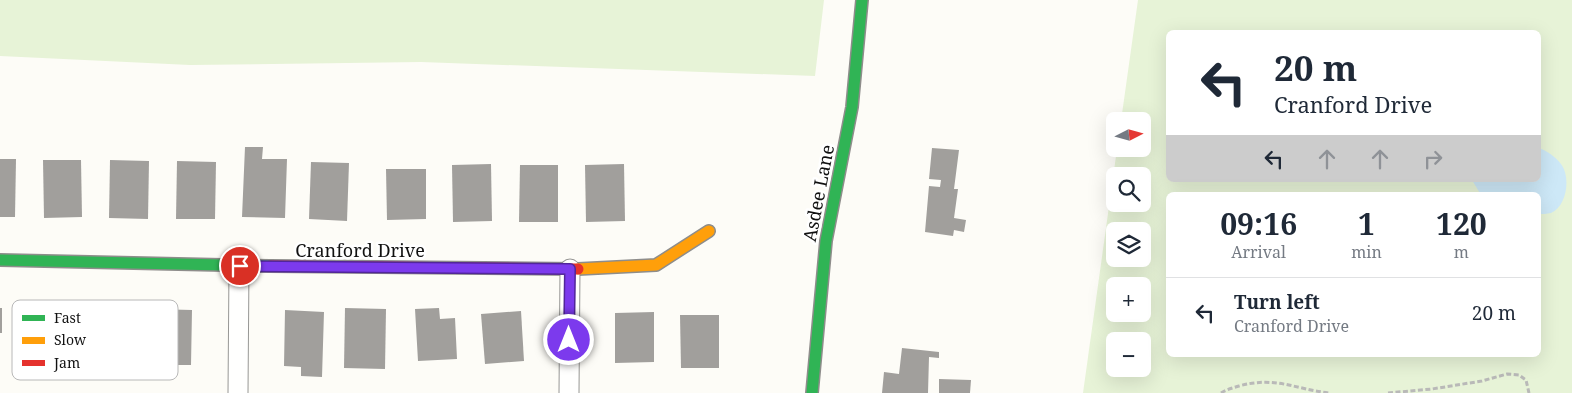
<!DOCTYPE html>
<html lang="en">
<head>
<meta charset="utf-8">
<style>
	:root { --surface:#fff; --page:#f2f2f3; --text:#1f2937; --muted:#747a83; --line:#e0e1e3 }
	body { margin:0; font-family:"Noto Serif",serif; background:var(--page); color:var(--text); height:100vh; display:flex; flex-direction:column; font-size:19px; white-space:nowrap }
	* { box-sizing:border-box; margin:0 }
	p { font-size:16px; color:var(--muted) }
	.icon { flex:none; width:28px; height:28px; fill:none; stroke:currentColor; stroke-width:2; stroke-linecap:round; stroke-linejoin:round }
	.map { position:relative; flex:1; overflow:hidden }
	.details { position:absolute; left:1166px; top:192px; width:375px; height:165px; display:flex; flex-direction:column; background:var(--surface); border-radius:8px; box-shadow:0 5px 20px #0002 }
	.details>* { flex:none }
	.hud { position:absolute; left:1166px; top:30px; width:375px; height:152px; border-radius:8px; box-shadow:0 5px 20px #0002; background:#fff; color:var(--text); overflow:hidden }
	.needle { width:32px; rotate:84deg }
	.buttons { position:absolute; left:1106px; top:112px; display:grid; gap:10px }
	.buttons a { display:grid; place-items:center; width:45px; height:45px; border-radius:8px; background:var(--surface); box-shadow:0 5px 20px #0002; font-size:25px }
	.pin { position:absolute; display:grid; place-items:center; width:42px; height:42px; color:#fff; margin:-21px; border:2px solid #fff; border-radius:50%; box-shadow:0 1px 5px #0007 }
	.me { position:absolute; width:55px; margin:-28px; rotate:0deg; stroke-linejoin:round; filter:drop-shadow(0 0 4px #0008) }
	.turn { display:flex; align-items:center; gap:18px; height:105px; padding:0 25px; font-size:22px }
	.turn .icon { width:65px; height:65px; stroke-width:2.5 }
	.turn b { display:block; font-size:35px; line-height:42px }
	.lanes { display:flex; align-items:center; height:48px; padding:0 25px; background:#0003; justify-content:center; gap:25px; direction:ltr }
	.lanes .off { opacity:.35 }
	.eta { display:flex; justify-content:space-evenly; align-items:center; height:85px; text-align:center }
	.eta b { font-size:30px; font-weight:700; line-height:35px }
	ul { padding:0; list-style:none }
	li { display:flex; align-items:center; gap:15px; height:70px; padding:0 25px; border-top:1px solid var(--line) }
	li div { flex:1 }
	li b { display:block; font-size:19px }
	li em { font-style:normal }
	.map>svg:first-child { display:block }
	.green { fill:#e7f3d7; fill-rule:evenodd }
	.water { fill:#cde8f7 }
	.building { fill:#a19f9c }
	.lines { fill:none; stroke-linecap:round; stroke-linejoin:round }
	.street-casing { stroke:#979795; stroke-width:21 }
	.fast-casing { stroke:#8e8d8b; stroke-width:14 }
	.slow-casing { stroke:#8e8d8b; stroke-width:14 }
	.jam-casing { stroke:#8e8d8b; stroke-width:14 }
	.path { stroke:#b9b9b8; stroke-width:3; stroke-dasharray:5 2.5; stroke-linecap:butt }
	.street { stroke:#fffffe; stroke-width:19 }
	.fast { stroke:#30b455; stroke-width:11 }
	.slow { stroke:#ff9f0a; stroke-width:11 }
	.jam { stroke:#e5322d; stroke-width:11 }
	.route-casing { stroke:#51269a; stroke-width:12 }
	.route { stroke:#7c3aed; stroke-width:9 }
	.labels { text-anchor:middle; dominant-baseline:central; stroke-width:5; stroke-linejoin:round; paint-order:stroke }
	.street-label { font-size:18px; fill:#111; stroke:#fff }
	.key { fill:#fff; stroke:#b8b8b8; stroke-width:1 }
	.key-label { font-size:14px; fill:#111 }
</style>
</head>
<body>
<div class="map">
<svg width="1572" height="393" viewBox="0 0 1572 393">
	<rect width="100%" height="100%" fill="#fdfcf7"/>
	<g class="green">
		<polygon points="0,0 824,0 815,76 421,62 190,65 0,56"/>
		<path d="M 1138,0 L 1572,0 L 1572,393 L 1083,393 L 1117,149 L 1142,149 L 1142,121 L 1121,121 ZM 1169,32 L 1539,32 L 1539,180 L 1169,180 ZM 1115,176 L 1142,176 L 1142,204 L 1115,204 ZM 1169,195 L 1539,195 L 1539,355 L 1169,355 ZM 1115,231 L 1142,231 L 1142,259 L 1115,259 ZM 1115,286 L 1142,286 L 1142,314 L 1115,314 ZM 1115,341 L 1142,341 L 1142,369 L 1115,369 Z"/>
	</g>
	<path class="water" d="M 1539,148 C 1547,151 1556,157 1561,164 C 1571,177 1567,206 1551,213 C 1547,214 1542,214 1539,214 L 1539,195 L 1481,195 L 1472,180 L 1539,180 Z"/>
	<g class="building">
		<polygon points="245,147 263,147 262,159 287,159 285,218 242,217"/>
		<polygon points="932,148 959,150 954,189 958,189 954,218 966,220 964,232 954,230 953,236 925,232 929,186 940,187 941,180 929,179"/>
		<polygon points="0,159 16,159 15,217 0,217"/>
		<polygon points="43,160 81,160 82,217 44,218"/>
		<polygon points="110,160 149,161 148,219 109,218"/>
		<polygon points="177,161 216,162 215,219 176,219"/>
		<polygon points="311,162 349,163 347,221 309,219"/>
		<polygon points="491,164 492,221 453,222 452,165"/>
		<polygon points="624,164 625,221 586,222 585,165"/>
		<polygon points="520,165 558,165 558,222 519,222"/>
		<polygon points="386,169 426,169 426,219 387,220"/>
		<rect x="0" y="308" width="2" height="25"/>
		<polygon points="345,308 386,309 385,369 344,368"/>
		<polygon points="439,308 440,319 455,318 457,359 418,361 415,309"/>
		<polygon points="153,309 192,310 191,365 174,365 174,376 152,375"/>
		<polygon points="285,310 324,312 322,377 301,376 301,367 284,366"/>
		<polygon points="521,311 524,361 485,364 481,314"/>
		<polygon points="654,312 654,362 615,363 615,313"/>
		<polygon points="680,315 719,315 719,368 681,368"/>
		<polygon points="902,348 939,352 939,358 929,357 928,393 882,393 884,372 899,374"/>
		<polygon points="939,379 971,380 970,393 939,393"/>
	</g>
	<g class="lines">
		<defs>
			<g id="street">
				<polyline points="238,393 239,266"/>
				<polyline points="569,393 570,269"/>
			</g>
			<g id="fast">
				<polyline points="0,260 270,266"/>
				<polyline points="812,393 826,241 852,107 862,0"/>
			</g>
			<polyline id="slow" points="578,269 656,265 709,231"/>
			<polyline id="jam" points="270,266 578,269"/>
		</defs>
		<use href="#street" class="street-casing"/>
		<use href="#fast" class="fast-casing"/>
		<use href="#slow" class="slow-casing"/>
		<use href="#jam" class="jam-casing"/>
		<g class="path">
			<path d="M 1221,393 C 1227,389 1233,388 1239,386 C 1275,376 1295,389 1329,393"/>
			<polyline points="1388,393 1432,389 1482,381 1507,374 1519,375 1526,380 1529,393"/>
		</g>
		<use href="#street" class="street"/>
		<use href="#fast" class="fast"/>
		<use href="#slow" class="slow"/>
		<use href="#jam" class="jam"/>
	</g>
	<g class="lines">
		<defs>
			<polyline id="route" points="240,266 570,269 569,340"/>
		</defs>
		<use href="#route" class="route-casing"/>
		<use href="#route" class="route"/>
	</g>
	<g class="labels">
		<g class="street-label">
			<text transform="translate(818 193) rotate(-79)">Asdee Lane</text>
			<text x="360" y="250">Cranford Drive</text>
		</g>
	</g>
	<rect x="12" y="300" width="166" height="80" rx="8" class="key"/>
	<rect x="22" y="315" width="23" height="6" fill="#30b455"/>
	<rect x="22" y="337" width="23" height="7" fill="#ff9f0a"/>
	<rect x="22" y="360" width="23" height="6" fill="#e5322d"/>
	<g class="key-label">
		<text x="54" y="323">Fast</text>
		<text x="54" y="345">Slow</text>
		<text x="54" y="368">Jam</text>
	</g>
</svg>
<div class="buttons">
<a><svg class="needle" viewBox="-14 -14 28 28"><path d="M0-13l5 13h-10z" fill="#e53935"/><path d="M0 13l5-13h-10z" fill="#747a83"/></svg></a>
<a><svg class="icon" aria-label="search" viewBox="0 0 24 24"><circle cx="10" cy="10" r="6"/><path d="M15 15l6 6"/></svg></a>
<a><svg class="icon" aria-label="layers" viewBox="0 0 24 24"><path d="M12 4l9 5-9 5-9-5zM3 14l9 5 9-5"/></svg></a>
<a>+</a>
<a>−</a>
</div>
<div class="pin" style="left:240px;top:266px;background:#d93025"><svg class="icon" aria-label="arrive" viewBox="0 0 24 24"><path d="M6 21V4h12l-3 4 3 4H6"/></svg></div>
<svg class="me" style="left:569px;top:340px" viewBox="-20 -20 40 40"><circle r="17" fill="#7c3aed" stroke="#fff" stroke-width="3"/><path d="M0-11L8 9 0 5-8 9z" fill="#fff"/></svg>
<div class="hud">
<div class="turn"><svg class="icon" aria-label="left" viewBox="0 0 24 24"><path d="M17 20v-9H6M10 6l-5 5 5 5"/></svg><div><b>20 m</b>Cranford Drive</div></div>
<div class="lanes"><svg class="icon" aria-label="left" viewBox="0 0 24 24"><path d="M17 20v-9H6M10 6l-5 5 5 5"/></svg><svg class="icon off" aria-label="ahead" viewBox="0 0 24 24"><path d="M12 20V5M6 11l6-6 6 6"/></svg><svg class="icon off" aria-label="ahead" viewBox="0 0 24 24"><path d="M12 20V5M6 11l6-6 6 6"/></svg><svg class="icon off" aria-label="right" viewBox="0 0 24 24"><path d="M7 20v-9h11M14 6l5 5-5 5"/></svg></div>
</div>
<section class="details">
<div class="eta">
<div><b>09:16</b><p>Arrival</p></div>
<div><b>1</b><p>min</p></div>
<div><b>120</b><p>m</p></div>
</div>
<ul>
<li><svg class="icon" aria-label="left" viewBox="0 0 24 24"><path d="M17 20v-9H6M10 6l-5 5 5 5"/></svg><div><b>Turn left</b><p>Cranford Drive</p></div><em>20 m</em></li>
</ul>
</section>
</div>
</body>
</html>
